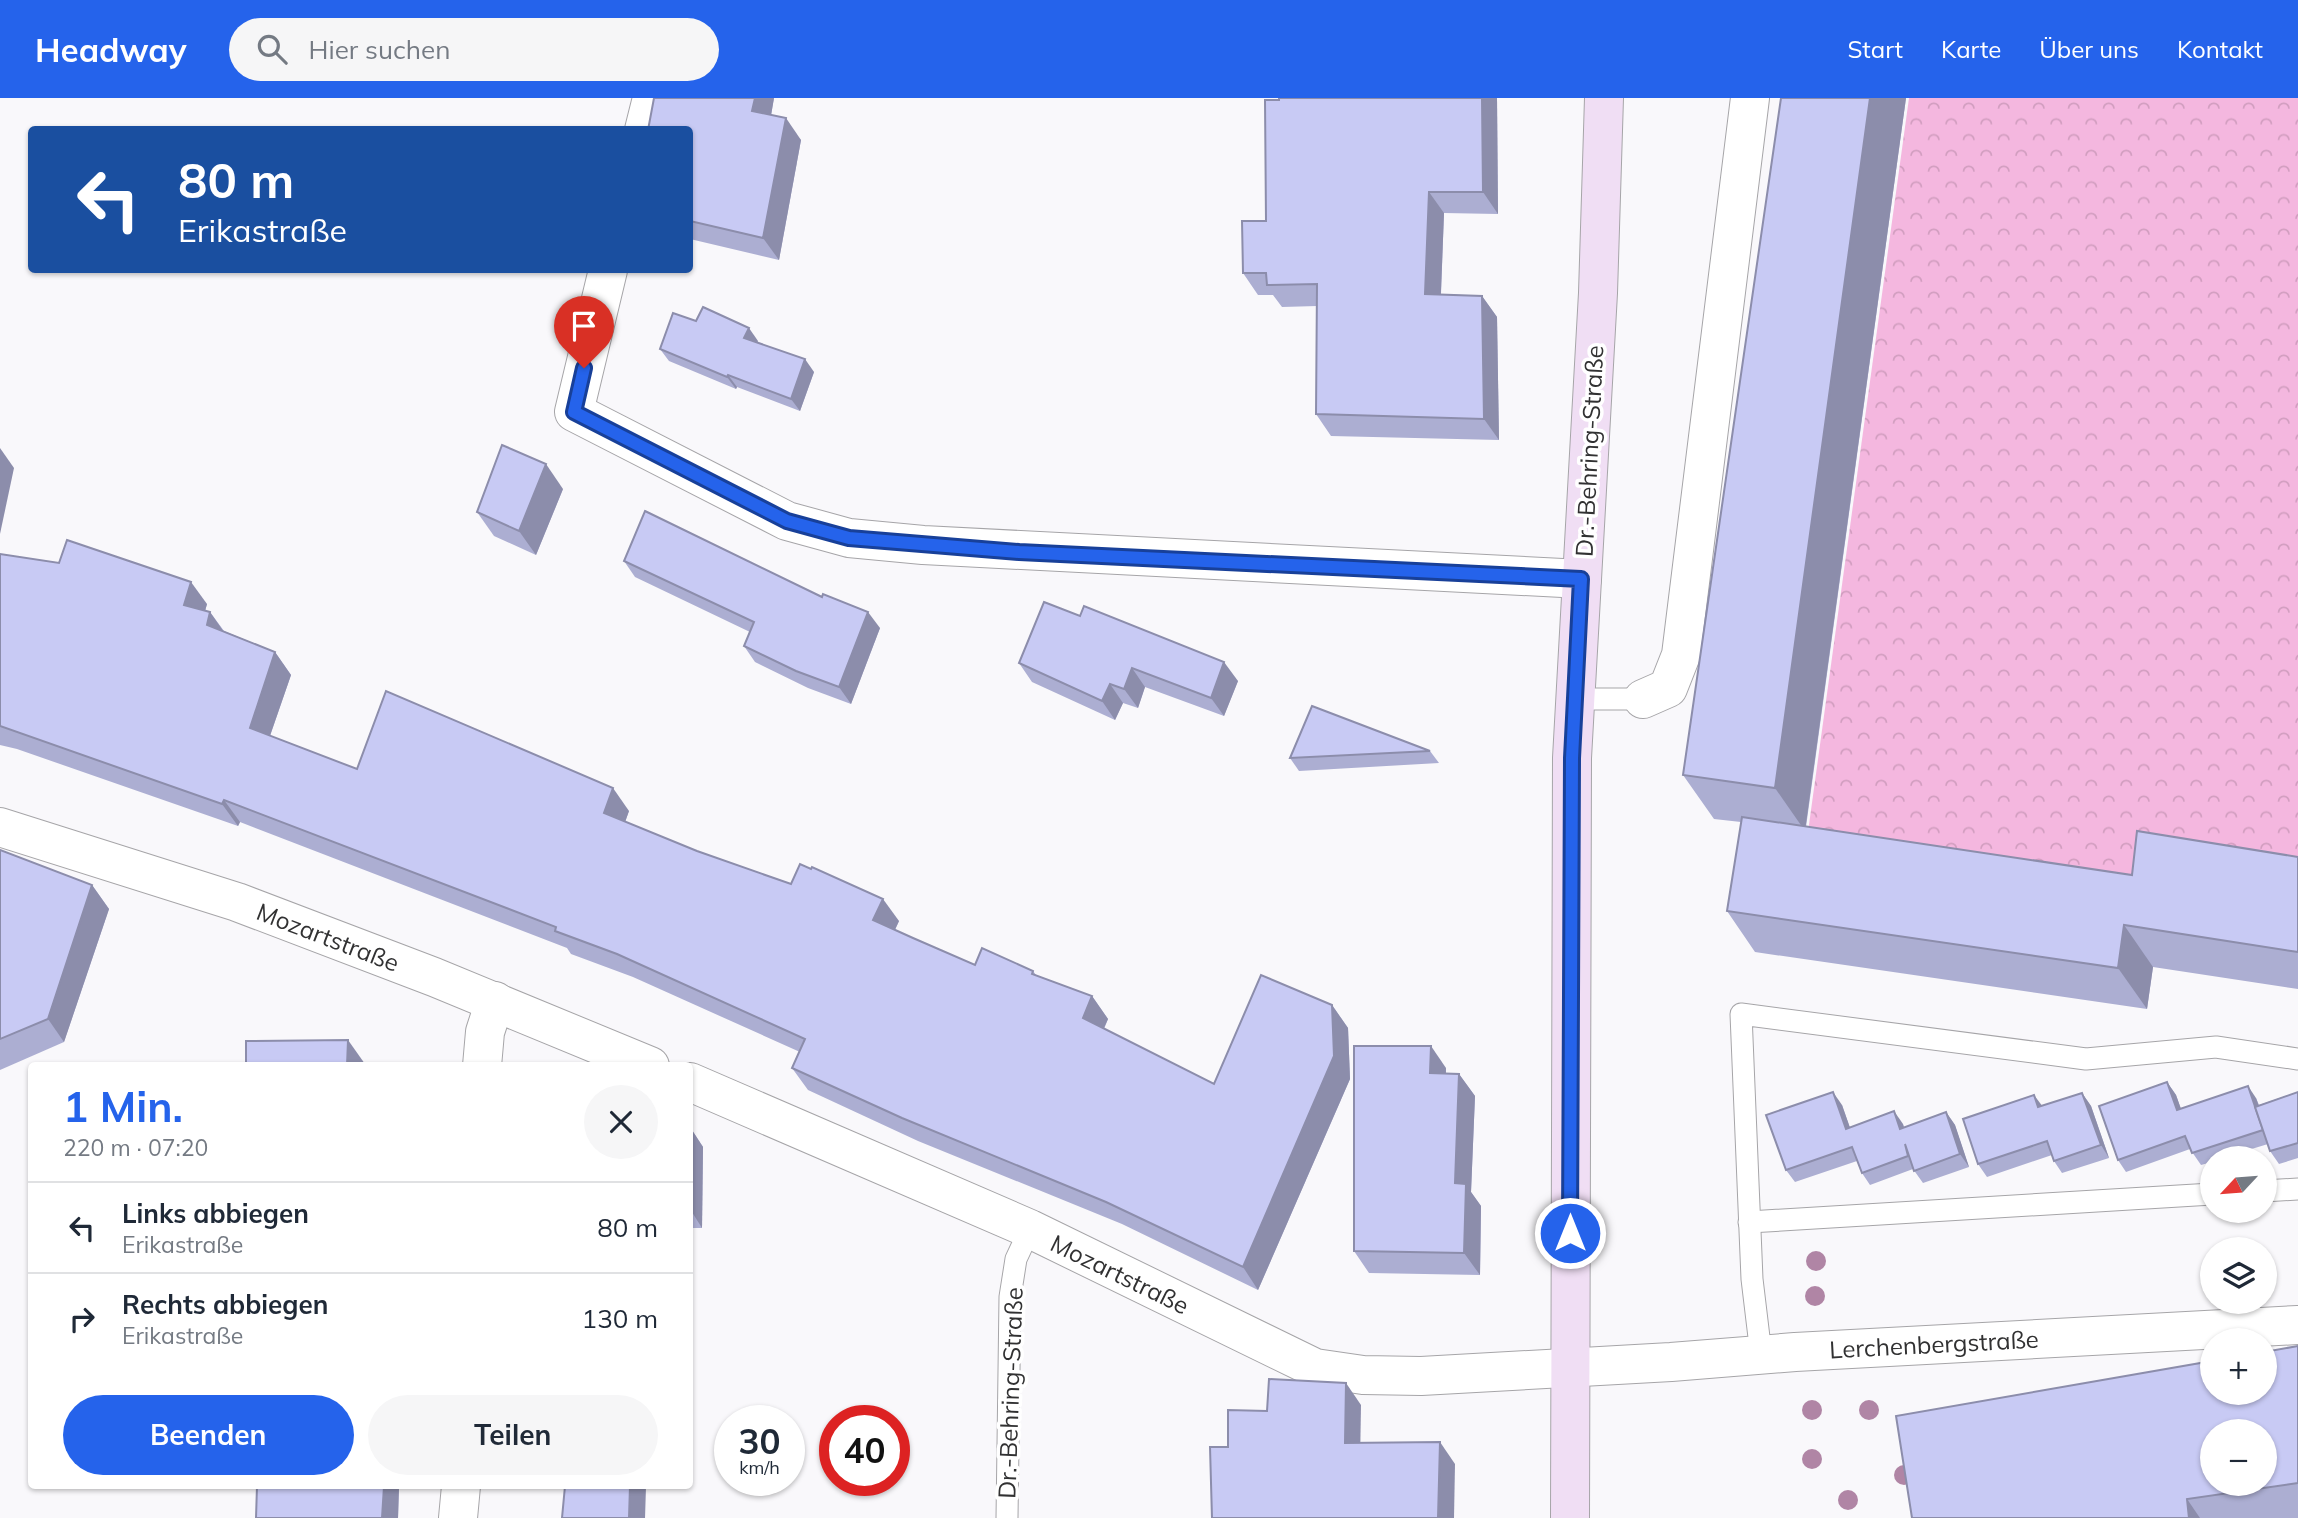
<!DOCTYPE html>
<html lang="de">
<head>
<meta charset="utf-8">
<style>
	:root { --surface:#fff; --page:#f6f6f7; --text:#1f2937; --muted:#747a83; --line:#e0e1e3; --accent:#2563eb }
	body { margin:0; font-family:Mulish,sans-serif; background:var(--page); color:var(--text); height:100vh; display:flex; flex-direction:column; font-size:26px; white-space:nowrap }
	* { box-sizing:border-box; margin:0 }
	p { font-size:23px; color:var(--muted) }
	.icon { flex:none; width:38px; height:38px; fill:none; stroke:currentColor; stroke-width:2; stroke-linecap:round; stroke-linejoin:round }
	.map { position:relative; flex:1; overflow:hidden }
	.side { position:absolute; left:28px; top:964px; width:665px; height:427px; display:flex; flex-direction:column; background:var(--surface); border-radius:7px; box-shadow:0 2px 5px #0004 }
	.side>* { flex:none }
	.guide { position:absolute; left:28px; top:28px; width:665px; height:147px; border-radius:7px; box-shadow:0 2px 5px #0004; background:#1a4fa0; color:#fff; overflow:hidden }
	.needle { width:46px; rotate:244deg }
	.buttons { position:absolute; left:2200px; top:1048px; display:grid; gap:14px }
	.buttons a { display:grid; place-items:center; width:77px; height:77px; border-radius:50%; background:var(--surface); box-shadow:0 2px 5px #0004; font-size:35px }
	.speed { position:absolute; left:714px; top:1307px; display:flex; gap:14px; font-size:35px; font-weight:700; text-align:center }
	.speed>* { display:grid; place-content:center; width:91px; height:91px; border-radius:50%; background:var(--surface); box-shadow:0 2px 5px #0004; line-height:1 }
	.speed small { font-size:18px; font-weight:400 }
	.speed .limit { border:10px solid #d22; background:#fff; color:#111 }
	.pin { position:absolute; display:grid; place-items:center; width:60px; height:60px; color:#fff; margin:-72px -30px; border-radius:50% 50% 50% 0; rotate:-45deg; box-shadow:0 0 7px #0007 }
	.pin .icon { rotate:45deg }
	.me { position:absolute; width:77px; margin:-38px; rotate:0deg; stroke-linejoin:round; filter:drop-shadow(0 0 5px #0008) }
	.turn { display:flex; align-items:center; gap:24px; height:147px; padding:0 35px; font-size:32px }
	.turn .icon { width:91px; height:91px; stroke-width:2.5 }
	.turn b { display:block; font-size:49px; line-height:60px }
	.round { display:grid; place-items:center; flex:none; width:74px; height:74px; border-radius:37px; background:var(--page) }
	.summary { display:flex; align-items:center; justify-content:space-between; height:119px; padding:0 35px }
	h1 { font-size:42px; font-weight:700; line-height:52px; color:var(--accent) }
	.action { display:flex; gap:14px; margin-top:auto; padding:14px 35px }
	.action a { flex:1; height:80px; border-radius:42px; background:var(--accent); color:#fff; font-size:28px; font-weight:700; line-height:80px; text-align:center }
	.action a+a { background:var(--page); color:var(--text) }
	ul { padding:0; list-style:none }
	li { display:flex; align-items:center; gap:21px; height:91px; padding:0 35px; border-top:2px solid var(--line) }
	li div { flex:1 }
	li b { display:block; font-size:26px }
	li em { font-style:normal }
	header { display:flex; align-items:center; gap:42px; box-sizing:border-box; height:98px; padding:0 35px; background:var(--accent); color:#fff }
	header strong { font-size:33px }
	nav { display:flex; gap:38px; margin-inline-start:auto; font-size:24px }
	.search { width:490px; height:63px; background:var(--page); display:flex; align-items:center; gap:18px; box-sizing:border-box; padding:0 24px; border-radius:38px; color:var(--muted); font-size:26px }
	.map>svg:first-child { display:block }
	.park { fill:url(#park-crowns) }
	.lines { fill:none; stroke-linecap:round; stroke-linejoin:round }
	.lane-casing { stroke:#a6a5a8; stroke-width:23 }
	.street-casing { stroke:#a6a5a8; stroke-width:40 }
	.secondary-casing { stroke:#a6a5a8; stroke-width:40 }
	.lane { stroke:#fff; stroke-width:21 }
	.street { stroke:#fff; stroke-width:38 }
	.secondary { stroke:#f0def4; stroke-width:38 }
	.tree { fill:#b085a5 }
	.wall { fill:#acaed2 }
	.shaded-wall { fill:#8c8dab }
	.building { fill:#c8caf4; stroke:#8c8dab; stroke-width:2; fill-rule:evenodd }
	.route-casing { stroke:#184099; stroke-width:18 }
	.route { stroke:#2563eb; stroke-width:12 }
	.labels { text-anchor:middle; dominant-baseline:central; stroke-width:7; stroke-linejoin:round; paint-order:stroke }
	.street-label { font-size:24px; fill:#313132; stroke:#fff }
</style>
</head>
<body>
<header>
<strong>Headway</strong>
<div class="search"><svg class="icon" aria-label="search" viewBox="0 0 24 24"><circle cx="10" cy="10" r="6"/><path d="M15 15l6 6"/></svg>Hier suchen</div>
<nav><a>Start</a><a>Karte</a><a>Über uns</a><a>Kontakt</a></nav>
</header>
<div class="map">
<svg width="2298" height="1420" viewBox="0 0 2298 1420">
	<defs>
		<pattern id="park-crowns" width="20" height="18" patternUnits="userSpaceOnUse" patternTransform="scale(1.75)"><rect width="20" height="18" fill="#f4b7df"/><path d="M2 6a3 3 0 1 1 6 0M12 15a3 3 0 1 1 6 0" fill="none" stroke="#d29ec0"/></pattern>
	</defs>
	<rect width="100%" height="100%" fill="#f9f8fb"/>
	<polygon class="park" points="1909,0 2298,0 2298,793 2158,815 1804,763"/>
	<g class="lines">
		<defs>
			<g id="lane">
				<polyline points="1576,601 1643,601"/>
				<polyline points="2264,1093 2298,1091"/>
				<polyline points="1749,1124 2212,1096"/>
				<polyline points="1761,1256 1752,1181 1741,916 2086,961 2216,949 2298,961"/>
				<polyline points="1007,1420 1010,1199 1016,1161 1030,1131"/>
			</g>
			<g id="street">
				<polyline points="644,32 652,0"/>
				<polyline points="608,172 574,314 787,423 849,440 923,447 1582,481"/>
				<polyline points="1643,601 1668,590 1681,557 1750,0"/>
				<polyline points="0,729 237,804 434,879 650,968"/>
				<polyline points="482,968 485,934 495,903"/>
				<polyline points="690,984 1030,1131 1315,1270 1363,1277 1421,1278 1671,1264 1795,1254 2298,1227"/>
				<polyline points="458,1420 461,1388"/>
			</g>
			<polyline id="secondary" points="1570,1420 1572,660 1598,195 1604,0"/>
		</defs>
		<use href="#lane" class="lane-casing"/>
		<use href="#street" class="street-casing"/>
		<use href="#secondary" class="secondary-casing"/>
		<use href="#lane" class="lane"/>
		<use href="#street" class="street"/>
		<use href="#secondary" class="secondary"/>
	</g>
	<g class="tree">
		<circle cx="1816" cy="1163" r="10"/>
		<circle cx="1815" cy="1198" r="10"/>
		<circle cx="1812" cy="1312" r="10"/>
		<circle cx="1869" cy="1312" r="10"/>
		<circle cx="1812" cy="1361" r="10"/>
		<circle cx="1904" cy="1377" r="10"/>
		<circle cx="1848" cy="1402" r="10"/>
	</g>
	<g class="wall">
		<polygon points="774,0 771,17 801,42 779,162 690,141 690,32"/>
		<polygon points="1279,0 1497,0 1498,116 1444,115 1441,196 1482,198 1497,219 1499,342 1331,338 1316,316 1317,208 1282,209 1273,197 1258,197 1243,175 1266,123"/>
		<polygon points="1781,0 1906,0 1806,729 2132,777 2298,759 2298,891 2153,869 2147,911 1755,854 1727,813 1741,724 1714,721 1683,677"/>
		<polygon points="758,243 757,244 814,274 800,313 737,289 736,291 669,263 660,251"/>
		<polygon points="563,391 536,457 494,438 477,414"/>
		<polygon points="0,456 207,506 205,513 210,514 224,533 275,554 291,577 270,638 357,671 629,713 625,724 697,753 899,823 895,832 975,867 1033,873 1036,877 1092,898 1108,921 1104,931 1214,986 1332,907 1348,930 1350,981 1258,1192 1122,1126 918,1043 808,992 792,970 800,954 633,879 571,856 567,850 240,724 238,728 17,651 0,647"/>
		<polygon points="624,463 880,530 851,606 808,590 755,564 744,548 750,534 635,479"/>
		<polygon points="1080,518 1238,583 1224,618 1145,589 1138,610 1123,605 1115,622 1032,584 1019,565"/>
		<polygon points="1430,653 1439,665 1299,673 1290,660"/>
		<polygon points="0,752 92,787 109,811 64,944 0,972"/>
		<polygon points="1446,970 1446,975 1459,976 1475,998 1471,1094 1481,1108 1480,1177 1369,1175 1354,1153"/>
		<polygon points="2167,984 2176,997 2181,1011 2256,1000 2259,1007 2298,994 2298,1060 2279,1066 2270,1053 2268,1046 2222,1060 2212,1060 2212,1064 2201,1067 2190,1051 2126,1074 2118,1062"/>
		<polygon points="2082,995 2091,1008 2109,1060 2062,1075 2054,1063 2052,1057 1987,1079 1978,1066 2042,1008"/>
		<polygon points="1842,1007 1850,1030 1903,1026 1904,1030 1946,1014 1955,1027 1969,1069 1923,1085 1913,1071 1870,1087 1862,1075 1857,1063 1795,1084 1786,1072"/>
		<polygon points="690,1029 703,1049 702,1130 690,1130"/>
		<polygon points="2298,1248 2298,1420 1912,1420"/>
		<polygon points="236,1388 399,1388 398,1420 257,1391 238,1390"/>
	</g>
	<g class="shaded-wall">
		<polygon points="755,0 774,0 768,35 752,13"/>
		<polygon points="1482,0 1497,0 1498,116 1483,94"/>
		<polygon points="1870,0 1906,0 1805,733 1775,690"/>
		<polygon points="786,20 801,42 779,162 763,140"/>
		<polygon points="1429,94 1444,115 1440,218 1425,196"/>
		<polygon points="1482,198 1497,219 1499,342 1484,321"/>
		<polygon points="749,230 758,243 753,253 744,240"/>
		<polygon points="805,261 814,274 800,313 791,301"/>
		<polygon points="728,277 737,289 736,291 727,279"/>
		<polygon points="0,350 14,370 0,436"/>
		<polygon points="546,366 563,391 536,457 519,433"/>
		<polygon points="191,484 207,506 200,530 184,507"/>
		<polygon points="210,514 226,537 207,527"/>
		<polygon points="868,514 880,530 851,606 839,589"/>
		<polygon points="275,554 291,577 265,652 250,630"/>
		<polygon points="1224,564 1238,583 1224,618 1211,600"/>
		<polygon points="1132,570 1145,589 1138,610 1124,591"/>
		<polygon points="1110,586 1123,605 1115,622 1102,603"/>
		<polygon points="613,690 629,713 620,738 604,715"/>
		<polygon points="224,702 240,724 238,728 222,706"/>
		<polygon points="92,787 109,811 64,944 48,921"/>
		<polygon points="883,801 899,823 889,844 873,822"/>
		<polygon points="2124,827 2153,869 2147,911 2118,870"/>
		<polygon points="1092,898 1108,921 1098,943 1083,920"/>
		<polygon points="1332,907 1348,930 1350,981 1258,1192 1243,1169"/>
		<polygon points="348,942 365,966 365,968 347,968"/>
		<polygon points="1431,948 1446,970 1445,997 1430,975"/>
		<polygon points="1459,976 1475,998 1471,1094 1481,1108 1480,1177 1464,1155 1455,1085"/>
		<polygon points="2167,984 2176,997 2186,1025 2177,1012"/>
		<polygon points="2248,988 2256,1000 2272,1045 2263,1032"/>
		<polygon points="1833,994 1842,1007 1855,1044 1846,1031"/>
		<polygon points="2082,995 2091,1008 2109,1060 2101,1047"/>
		<polygon points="2034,997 2043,1009 2038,1009"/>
		<polygon points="1894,1013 1903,1026 1908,1044 1900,1031"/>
		<polygon points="1946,1014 1955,1027 1969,1069 1960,1056"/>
		<polygon points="690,1029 703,1049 702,1130 690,1111"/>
		<polygon points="1346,1285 1361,1307 1360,1366 1345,1345"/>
		<polygon points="1440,1344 1455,1366 1454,1420 1438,1420"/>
		<polygon points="384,1388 399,1388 398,1420 382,1420"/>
		<polygon points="630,1388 646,1388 645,1420 629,1420"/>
		<polygon points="2187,1401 2200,1420 2189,1420"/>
	</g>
	<g class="building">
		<polygon points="654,0 755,0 752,13 786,20 763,140 690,123 690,32 648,32"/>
		<polygon points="1279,0 1482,0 1483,94 1429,94 1425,196 1482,198 1484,321 1316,316 1317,186 1267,187 1266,175 1243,175 1242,123 1266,123 1265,2 1279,2"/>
		<polygon points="1781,0 1870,0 1775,690 1683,677"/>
		<polygon points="703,209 749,230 744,240 805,261 791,301 728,277 727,279 660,251 673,215 696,223"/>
		<polygon points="502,347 546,366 519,433 477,414"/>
		<polygon points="645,413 822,499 823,496 868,514 839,589 796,573 744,548 754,524 624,463"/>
		<polygon points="67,442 191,484 184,507 210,514 207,527 275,554 250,630 357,671 386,593 613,690 604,715 697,753 791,786 800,766 811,771 812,769 883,801 873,822 913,840 975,867 982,850 1033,873 1032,876 1092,898 1083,920 1214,986 1261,877 1332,907 1334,958 1243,1169 1106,1104 902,1020 792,970 805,941 617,856 555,833 556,829 224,702 222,706 0,628 0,456 59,465"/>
		<polygon points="1044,504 1080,518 1084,508 1224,564 1211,600 1132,570 1124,591 1110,586 1102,603 1019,565"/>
		<polygon points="1312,608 1430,653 1290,660"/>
		<polygon points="1742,719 2132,777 2137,733 2298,759 2298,854 2124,827 2118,870 1727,813"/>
		<polygon points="0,752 92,787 48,921 0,941"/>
		<polygon points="348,942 347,968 246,968 246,943"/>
		<polygon points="1354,948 1431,948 1430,975 1459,976 1455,1085 1466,1086 1464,1155 1354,1153"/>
		<polygon points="2167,984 2177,1012 2248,988 2263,1032 2192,1055 2185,1038 2118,1062 2099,1008"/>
		<polygon points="1833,994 1846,1031 1894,1013 1900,1031 1946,1014 1960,1056 1914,1073 1905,1046 1908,1058 1862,1075 1852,1049 1786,1072 1766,1017"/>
		<polygon points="2298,994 2298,1045 2270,1053 2255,1009"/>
		<polygon points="2082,995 2101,1047 2054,1063 2047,1043 1978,1066 1963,1021 2034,997 2038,1009"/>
		<path d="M 2298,1248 L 2298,1385 L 2187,1401 L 2189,1420 L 1912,1420 L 1896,1318 L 2212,1263 L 2212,1295 L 2264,1295 L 2264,1254 ZM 2212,1334 L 2264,1334 L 2264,1386 L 2212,1386 Z"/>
		<polygon points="1269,1281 1346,1285 1345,1345 1440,1344 1438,1420 1212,1420 1210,1349 1228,1349 1228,1312 1267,1313"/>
		<polygon points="257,1388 384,1388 382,1420 256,1420"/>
		<polygon points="565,1388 630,1388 629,1420 562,1420"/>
	</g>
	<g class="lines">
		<defs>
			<polyline id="route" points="584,270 574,314 787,423 849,440 1019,454 1581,481 1572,660 1570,1135"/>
		</defs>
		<use href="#route" class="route-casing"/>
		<use href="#route" class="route"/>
	</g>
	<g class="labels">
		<g class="street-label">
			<text transform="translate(1589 353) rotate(-87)">Dr.-Behring-Straße</text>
			<text transform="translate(328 839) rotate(21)">Mozartstraße</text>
			<text transform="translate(1120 1176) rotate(26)">Mozartstraße</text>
			<text transform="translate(1934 1246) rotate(-3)">Lerchenbergstraße</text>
			<text transform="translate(1010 1295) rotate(-88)">Dr.-Behring-Straße</text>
		</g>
	</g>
</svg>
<div class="buttons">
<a><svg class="needle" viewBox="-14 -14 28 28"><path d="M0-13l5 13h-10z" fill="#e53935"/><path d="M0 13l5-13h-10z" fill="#747a83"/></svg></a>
<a><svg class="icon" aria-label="layers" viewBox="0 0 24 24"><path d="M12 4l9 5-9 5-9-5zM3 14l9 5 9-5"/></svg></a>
<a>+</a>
<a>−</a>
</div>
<div class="speed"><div>30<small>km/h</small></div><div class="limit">40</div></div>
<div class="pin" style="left:584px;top:270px;background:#d93025"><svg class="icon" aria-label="arrive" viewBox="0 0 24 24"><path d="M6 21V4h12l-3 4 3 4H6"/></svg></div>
<svg class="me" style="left:1570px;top:1135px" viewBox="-20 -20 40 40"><circle r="17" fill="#2563eb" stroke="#fff" stroke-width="3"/><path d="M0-11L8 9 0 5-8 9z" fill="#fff"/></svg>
<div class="guide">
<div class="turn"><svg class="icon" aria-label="left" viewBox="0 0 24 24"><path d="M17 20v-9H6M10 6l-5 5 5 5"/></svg><div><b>80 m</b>Erikastraße</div></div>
</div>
<section class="side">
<div class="summary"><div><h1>1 Min.</h1><p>220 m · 07:20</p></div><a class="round"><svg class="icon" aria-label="close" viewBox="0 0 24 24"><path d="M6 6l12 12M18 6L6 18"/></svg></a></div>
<ul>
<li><svg class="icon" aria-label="left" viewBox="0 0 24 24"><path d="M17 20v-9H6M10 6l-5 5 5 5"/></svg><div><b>Links abbiegen</b><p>Erikastraße</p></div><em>80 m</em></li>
<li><svg class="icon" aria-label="right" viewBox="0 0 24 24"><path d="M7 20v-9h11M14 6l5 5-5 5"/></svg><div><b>Rechts abbiegen</b><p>Erikastraße</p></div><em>130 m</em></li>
</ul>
<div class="action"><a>Beenden</a><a>Teilen</a></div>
</section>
</div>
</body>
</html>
